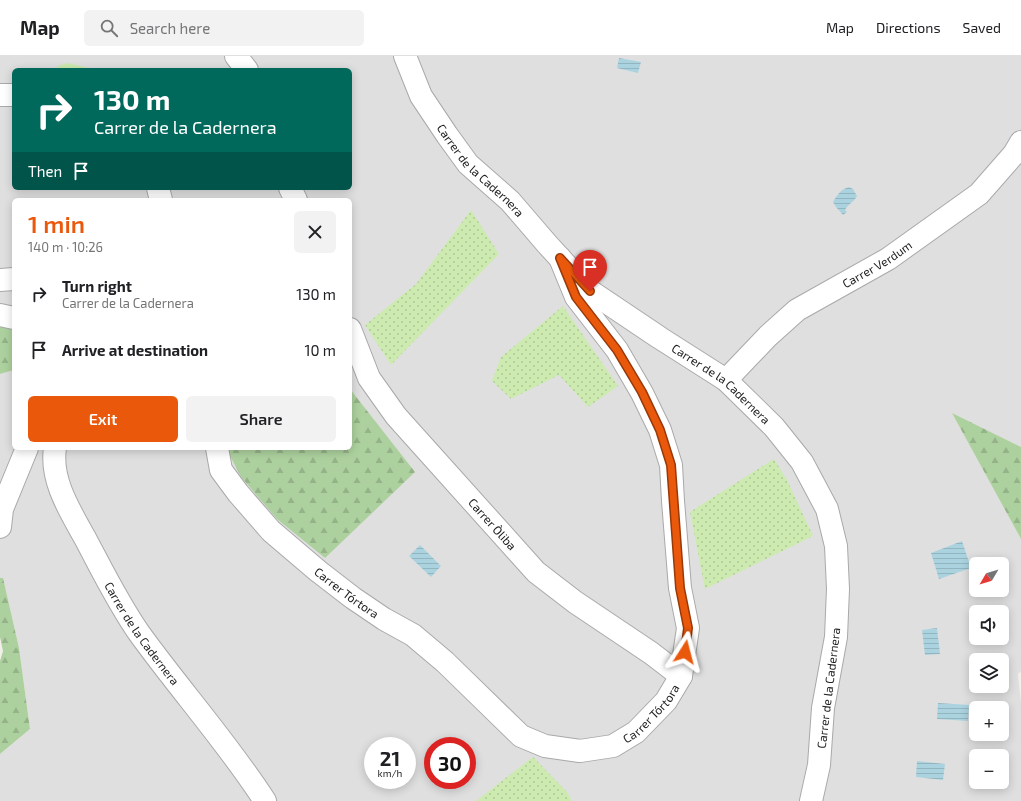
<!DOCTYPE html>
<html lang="en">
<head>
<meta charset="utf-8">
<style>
	:root { --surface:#fff; --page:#f2f2f2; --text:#202124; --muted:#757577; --line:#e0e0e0; --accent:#ea580c }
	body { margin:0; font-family:"Exo 2",sans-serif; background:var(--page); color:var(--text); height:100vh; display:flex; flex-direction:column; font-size:15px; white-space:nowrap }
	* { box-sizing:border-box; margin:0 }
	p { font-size:13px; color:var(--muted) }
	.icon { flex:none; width:22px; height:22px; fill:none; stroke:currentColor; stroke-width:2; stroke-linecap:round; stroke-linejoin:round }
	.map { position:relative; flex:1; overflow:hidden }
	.panel { position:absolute; left:12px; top:142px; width:340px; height:252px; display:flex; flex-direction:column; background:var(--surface); border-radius:6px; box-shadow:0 2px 10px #0003 }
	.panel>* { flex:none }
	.banner { position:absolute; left:12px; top:12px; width:340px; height:122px; border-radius:6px; box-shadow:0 2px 10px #0003; background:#00695c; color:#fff; overflow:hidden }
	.needle { width:26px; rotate:232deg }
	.controls { position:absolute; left:969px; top:501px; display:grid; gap:8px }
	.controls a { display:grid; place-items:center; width:40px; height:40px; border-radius:6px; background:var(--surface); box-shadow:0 2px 10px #0003; font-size:20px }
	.speed { position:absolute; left:364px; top:681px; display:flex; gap:8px; font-size:20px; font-weight:700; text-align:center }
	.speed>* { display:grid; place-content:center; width:52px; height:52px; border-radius:50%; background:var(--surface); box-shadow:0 2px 10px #0003; line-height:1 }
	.speed small { font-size:10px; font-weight:400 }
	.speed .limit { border:6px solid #d22; background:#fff; color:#111 }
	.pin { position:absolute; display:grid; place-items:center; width:34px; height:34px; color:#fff; margin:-41px -17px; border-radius:50% 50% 50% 0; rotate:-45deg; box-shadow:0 0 4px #0007 }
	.pin .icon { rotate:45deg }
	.me { position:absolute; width:44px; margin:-22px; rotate:9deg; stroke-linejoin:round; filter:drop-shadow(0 0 3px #0008) }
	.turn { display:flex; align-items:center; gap:14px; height:84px; padding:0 16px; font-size:18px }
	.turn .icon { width:52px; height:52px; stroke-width:2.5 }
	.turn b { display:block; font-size:28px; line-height:34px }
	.then { display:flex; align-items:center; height:38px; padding:0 16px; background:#0003; gap:8px; font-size:15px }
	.round { display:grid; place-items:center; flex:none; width:42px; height:42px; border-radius:6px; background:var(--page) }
	.headline { display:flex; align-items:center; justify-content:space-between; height:68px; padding:0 16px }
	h1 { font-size:24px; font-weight:600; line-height:30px; color:var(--accent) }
	.button { display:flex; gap:8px; margin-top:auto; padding:8px 16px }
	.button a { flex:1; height:46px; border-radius:6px; background:var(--accent); color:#fff; font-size:16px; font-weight:600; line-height:46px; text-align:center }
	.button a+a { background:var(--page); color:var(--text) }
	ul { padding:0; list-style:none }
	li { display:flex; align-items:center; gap:12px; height:56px; padding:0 16px }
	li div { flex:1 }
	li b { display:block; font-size:15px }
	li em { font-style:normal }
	header { display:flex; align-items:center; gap:24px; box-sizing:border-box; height:56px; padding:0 20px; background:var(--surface); border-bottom:1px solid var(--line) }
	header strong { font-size:19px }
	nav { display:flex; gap:22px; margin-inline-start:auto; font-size:14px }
	.search { width:280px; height:36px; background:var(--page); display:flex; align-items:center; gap:10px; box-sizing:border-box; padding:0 14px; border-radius:6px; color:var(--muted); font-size:15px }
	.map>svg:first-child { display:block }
	.residential { fill:#e0dfdf; fill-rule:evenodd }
	.grass { fill:url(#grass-dots) }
	.forest { fill:url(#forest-firs) }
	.garden { fill:#cdebb0 }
	.water { fill:url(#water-rules) }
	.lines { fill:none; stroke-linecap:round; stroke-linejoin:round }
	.minor-casing { stroke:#a9a9a9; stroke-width:24 }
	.minor { stroke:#fff; stroke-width:22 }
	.route-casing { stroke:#983908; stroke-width:10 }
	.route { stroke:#ea580c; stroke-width:7 }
	.labels { text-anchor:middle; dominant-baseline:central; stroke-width:3; stroke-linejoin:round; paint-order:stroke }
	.street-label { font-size:12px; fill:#222; stroke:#fff }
</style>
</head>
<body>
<header>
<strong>Map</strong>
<div class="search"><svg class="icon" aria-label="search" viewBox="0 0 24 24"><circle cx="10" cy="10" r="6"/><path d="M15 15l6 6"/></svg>Search here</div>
<nav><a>Map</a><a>Directions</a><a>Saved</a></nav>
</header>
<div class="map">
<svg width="1021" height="745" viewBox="0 0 1021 745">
	<defs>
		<pattern id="grass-dots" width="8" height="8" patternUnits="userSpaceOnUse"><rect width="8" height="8" fill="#cdebb0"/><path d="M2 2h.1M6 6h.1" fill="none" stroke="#b0c997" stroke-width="1.8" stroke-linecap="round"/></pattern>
		<pattern id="forest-firs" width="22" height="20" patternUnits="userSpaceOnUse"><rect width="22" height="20" fill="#add19e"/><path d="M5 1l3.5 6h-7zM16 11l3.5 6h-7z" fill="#95b388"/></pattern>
		<pattern id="water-rules" width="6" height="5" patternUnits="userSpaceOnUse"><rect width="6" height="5" fill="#aad3df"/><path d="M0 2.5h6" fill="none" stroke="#92b5bf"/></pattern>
	</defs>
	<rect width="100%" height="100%" fill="#f2efe9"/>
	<path class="residential" d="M 0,0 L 1021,0 L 1021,391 L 953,358 L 1021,483 L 1021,615 L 1018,618 L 1021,647 L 1021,745 L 0,745 L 0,698 L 30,673 L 19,592 L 3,523 L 0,522 L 0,318 L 14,314 L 14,392 L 350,392 L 350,144 L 14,144 L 14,274 L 0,269 ZM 14,14 L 350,14 L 350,132 L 14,132 ZM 976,508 L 1002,508 L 1002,534 L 976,534 ZM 976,556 L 1002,556 L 1002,582 L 976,582 ZM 976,604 L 1002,604 L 1002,630 L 976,630 ZM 976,652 L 1002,652 L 1002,678 L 976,678 ZM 373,690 L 407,690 L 407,724 L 373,724 ZM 433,690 L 467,690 L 467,724 L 433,724 ZM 976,700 L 1002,700 L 1002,726 L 976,726 Z"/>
	<g class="grass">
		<polygon points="471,154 499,198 391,309 365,269 416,228"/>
		<polygon points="563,250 618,330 588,351 559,319 511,343 492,325 501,301"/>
		<polygon points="774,403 787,424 813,480 705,533 690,456"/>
		<polygon points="533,701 567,736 572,745 476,745"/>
	</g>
	<g class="forest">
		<polygon points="0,269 14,274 14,314 0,318"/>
		<polygon points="350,333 415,416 325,502 277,463 241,421 226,392 350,392"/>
		<polygon points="952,357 1021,391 1021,483"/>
		<polygon points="0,522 3,522 19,592 30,673 0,698 0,605 3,595 0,581"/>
	</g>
	<polygon class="garden" points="68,7 97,14 54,14 60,9"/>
	<g class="water">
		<polygon points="619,2 641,6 638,17 617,12"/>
		<path d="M 849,131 L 853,133 L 857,140 C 854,146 848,148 845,154 L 847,156 L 843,159 L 836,151 L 833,146 C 837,139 841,133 849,131 Z"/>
		<polygon points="962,485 971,512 939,523 931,497"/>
		<polygon points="420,489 441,510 431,521 409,500"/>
		<polygon points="937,572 940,598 925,599 922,574"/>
		<polygon points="938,647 969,649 968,665 937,663"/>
		<polygon points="917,705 945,708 943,724 916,721"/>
	</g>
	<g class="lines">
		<defs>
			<g id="minor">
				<polyline points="236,0 247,14"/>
				<path id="s1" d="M 405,0 L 421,40 L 447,79 L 468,108 L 510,145 L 547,188 L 590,235 L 660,282 L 726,324 L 774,371 L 802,406 L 827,453 L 836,490 L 838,533 L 836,581 L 823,652 L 819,709 L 811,745"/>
				<polyline points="0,39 14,39"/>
				<polyline points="158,132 161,144"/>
				<polyline points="290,132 296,144"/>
				<polyline points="0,224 14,223"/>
				<polyline points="0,259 14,262"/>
				<path id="s2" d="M 350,273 L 369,322 L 396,360 L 536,516 L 575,546 L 651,597 L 681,620"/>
				<path id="s3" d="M 726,324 L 768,280 L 797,254 L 888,203 L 979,138 L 1014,98 L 1021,86"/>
				<path id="s4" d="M 55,392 C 50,424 70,455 85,482 C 102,514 118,547 139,577 C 180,634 227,686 265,745"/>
				<path id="s5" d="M 217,392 L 221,414 L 238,437 L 271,475 L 318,515 L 353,542 L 384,563 L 413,579 L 445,606 L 521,680 L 545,690 L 580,695 L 613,690 L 636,676 L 666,645 L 681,620 L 688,572 L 680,532 L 673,445 L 671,409 L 660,374 L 642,337 L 617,294 L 576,241 L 560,202"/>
				<polyline points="0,471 2,453 27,392"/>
			</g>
		</defs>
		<use href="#minor" class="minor-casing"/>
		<use href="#minor" class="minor"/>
	</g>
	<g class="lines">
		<defs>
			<polyline id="route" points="590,235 560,202 576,241 617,294 642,336 660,374 671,409 680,532 688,572 685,596"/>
		</defs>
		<use href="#route" class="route-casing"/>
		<use href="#route" class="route"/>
	</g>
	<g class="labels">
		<g class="street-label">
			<text stroke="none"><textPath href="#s1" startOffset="139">Carrer de la Cadernera</textPath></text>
			<text stroke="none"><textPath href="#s3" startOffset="192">Carrer Verdum</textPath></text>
			<text stroke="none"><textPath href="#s1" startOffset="463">Carrer de la Cadernera</textPath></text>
			<text stroke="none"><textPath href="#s2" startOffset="244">Carrer Òliba</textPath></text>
			<text stroke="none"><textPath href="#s5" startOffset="199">Carrer Tórtora</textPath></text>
			<text stroke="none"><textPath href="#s4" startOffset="208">Carrer de la Cadernera</textPath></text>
			<text transform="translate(828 632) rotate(-83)">Carrer de la Cadernera</text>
			<text stroke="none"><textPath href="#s5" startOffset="571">Carrer Tórtora</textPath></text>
		</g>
	</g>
</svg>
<div class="controls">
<a><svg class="needle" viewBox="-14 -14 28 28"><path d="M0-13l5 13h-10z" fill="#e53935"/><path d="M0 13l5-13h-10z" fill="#757577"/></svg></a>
<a><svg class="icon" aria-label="sound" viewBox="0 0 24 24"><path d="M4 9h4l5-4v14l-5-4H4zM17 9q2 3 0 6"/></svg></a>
<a><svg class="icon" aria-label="layers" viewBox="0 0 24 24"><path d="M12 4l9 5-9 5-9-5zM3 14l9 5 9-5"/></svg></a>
<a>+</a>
<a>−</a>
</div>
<div class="speed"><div>21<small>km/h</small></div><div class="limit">30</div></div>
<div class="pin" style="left:590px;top:235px;background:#d93025"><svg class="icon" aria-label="arrive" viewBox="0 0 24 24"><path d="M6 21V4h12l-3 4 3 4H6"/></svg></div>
<svg class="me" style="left:685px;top:596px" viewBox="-20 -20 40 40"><path d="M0-17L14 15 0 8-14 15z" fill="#ea580c" stroke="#fff" stroke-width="4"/></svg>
<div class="banner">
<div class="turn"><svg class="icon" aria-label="right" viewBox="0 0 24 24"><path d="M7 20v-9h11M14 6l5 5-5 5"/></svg><div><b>130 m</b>Carrer de la Cadernera</div></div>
<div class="then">Then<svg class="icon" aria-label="arrive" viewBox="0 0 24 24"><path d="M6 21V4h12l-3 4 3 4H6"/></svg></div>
</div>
<section class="panel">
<div class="headline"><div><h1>1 min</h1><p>140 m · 10:26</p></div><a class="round"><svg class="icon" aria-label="close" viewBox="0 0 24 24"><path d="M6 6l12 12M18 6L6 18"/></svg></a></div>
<ul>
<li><svg class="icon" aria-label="right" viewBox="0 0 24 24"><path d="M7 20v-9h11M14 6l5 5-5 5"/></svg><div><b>Turn right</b><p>Carrer de la Cadernera</p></div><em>130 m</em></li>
<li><svg class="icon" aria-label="arrive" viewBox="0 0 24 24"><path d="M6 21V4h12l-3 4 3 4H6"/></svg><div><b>Arrive at destination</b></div><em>10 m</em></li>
</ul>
<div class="button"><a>Exit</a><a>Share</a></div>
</section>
</div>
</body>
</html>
